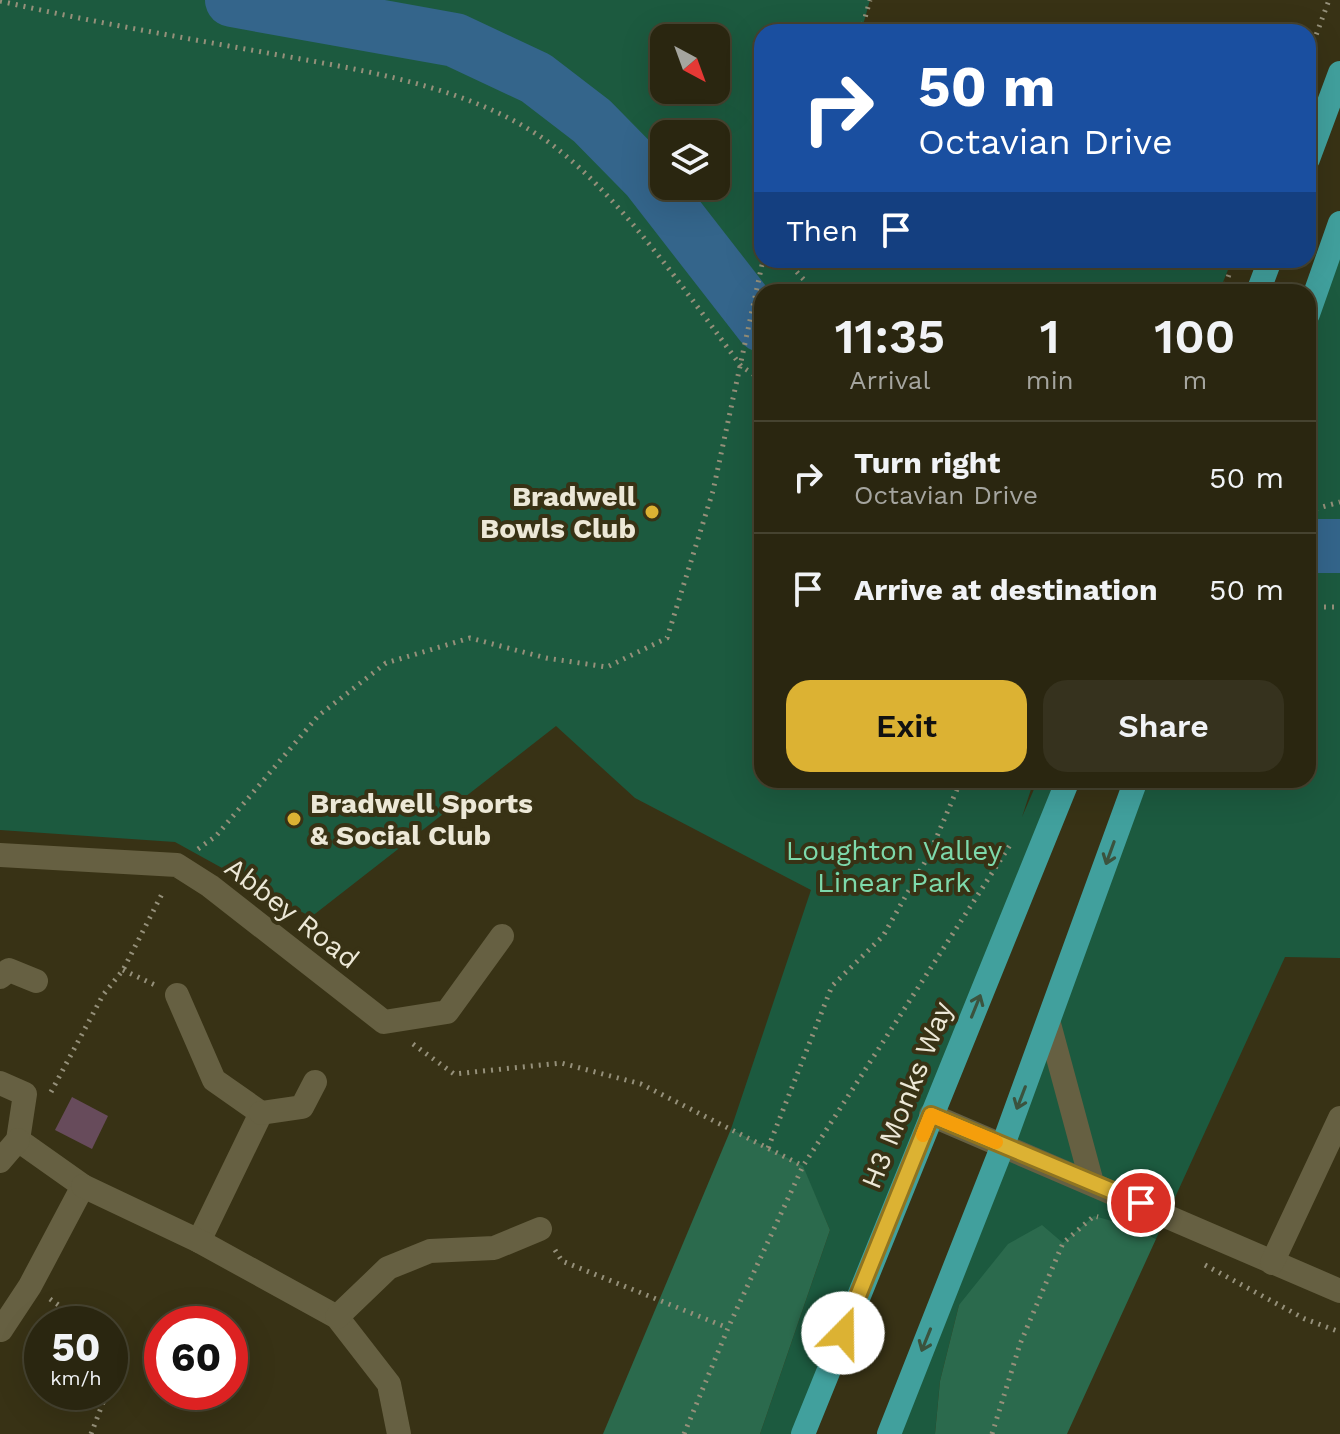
<!DOCTYPE html>
<html lang="en">
<head>
<meta charset="utf-8">
<style>
	:root { --surface:#2a2610; --page:#36321e; --text:#f1f3f6; --muted:#a5a59f; --line:#464330; --accent:#dcb233 }
	body { margin:0; font-family:"Work Sans",sans-serif; background:var(--page); color:var(--text); height:100vh; display:flex; flex-direction:column; font-size:30px; white-space:nowrap }
	* { box-sizing:border-box; margin:0 }
	p { font-size:26px; color:var(--muted) }
	.icon { flex:none; width:44px; height:44px; fill:none; stroke:currentColor; stroke-width:2; stroke-linecap:round; stroke-linejoin:round }
	.map { position:relative; flex:1; overflow:hidden }
	.details { position:absolute; left:754px; top:284px; width:562px; height:504px; display:flex; flex-direction:column; background:var(--surface); border-radius:24px; box-shadow:0 8px 32px #0002,0 0 0 2px var(--line) }
	.details>* { flex:none }
	.guide { position:absolute; left:754px; top:24px; width:562px; height:244px; border-radius:24px; box-shadow:0 8px 32px #0002,0 0 0 2px var(--line); background:#1a4fa0; color:#fff; overflow:hidden }
	.needle { width:52px; rotate:139deg }
	.fabs { position:absolute; left:650px; top:24px; display:grid; gap:16px }
	.fabs a { display:grid; place-items:center; width:80px; height:80px; border-radius:16px; background:var(--surface); box-shadow:0 8px 32px #0002,0 0 0 2px var(--line); font-size:40px }
	.speed { position:absolute; left:24px; top:1306px; display:flex; gap:16px; font-size:40px; font-weight:700; text-align:center }
	.speed>* { display:grid; place-content:center; width:104px; height:104px; border-radius:50%; background:var(--surface); box-shadow:0 8px 32px #0002,0 0 0 2px var(--line); line-height:1 }
	.speed small { font-size:20px; font-weight:400 }
	.speed .limit { border:12px solid #d22; background:#fff; color:#111 }
	.pin { position:absolute; display:grid; place-items:center; width:68px; height:68px; color:#fff; margin:-34px; border:4px solid #fff; border-radius:50%; box-shadow:0 2px 8px #0007 }
	.me { position:absolute; width:88px; margin:-44px; rotate:22deg; stroke-linejoin:round; filter:drop-shadow(0 0 6px #0008) }
	.turn { display:flex; align-items:center; gap:28px; height:168px; padding:0 32px; font-size:36px }
	.turn .icon { width:104px; height:104px; stroke-width:2.5 }
	.turn b { display:block; font-size:56px; line-height:68px }
	.then { display:flex; align-items:center; height:76px; padding:0 32px; background:#0003; gap:16px; font-size:30px }
	.eta { display:flex; justify-content:space-evenly; align-items:center; height:136px; text-align:center }
	.eta b { font-size:48px; font-weight:600; line-height:56px }
	.cta { display:flex; gap:16px; margin-top:auto; padding:16px 32px }
	.cta a { flex:1; height:92px; border-radius:24px; background:var(--accent); color:#111; font-size:32px; font-weight:600; line-height:92px; text-align:center }
	.cta a+a { background:var(--page); color:var(--text) }
	ul { padding:0; list-style:none }
	li { display:flex; align-items:center; gap:24px; height:112px; padding:0 32px; border-top:2px solid var(--line) }
	li div { flex:1 }
	li b { display:block; font-size:30px }
	li em { font-style:normal }
	.map>svg:first-child { display:block }
	.green { fill:#1c5a3f; fill-rule:evenodd }
	.forest { fill:#2b6a4d }
	.lines { fill:none; stroke-linecap:round; stroke-linejoin:round }
	.river { stroke:#34658b; stroke-width:54 }
	.building { fill:#674b5b }
	.path { stroke:#95907a; stroke-width:5; stroke-dasharray:2 6; stroke-linecap:butt }
	.minor { stroke:#666042; stroke-width:24 }
	.major { stroke:#41a09d; stroke-width:24 }
	.oneway { stroke:#3b533e }
	.route-casing { stroke:#8f7421; stroke-width:20 }
	.route { stroke:#dcb233; stroke-width:14 }
	.slow { stroke:#f59e0b; stroke-width:14 }
	.poi-dot { fill:#dcb233; stroke:#383215; stroke-width:3 }
	.labels { text-anchor:middle; dominant-baseline:central; stroke-width:8; stroke-linejoin:round; paint-order:stroke }
	.poi-label { font-size:28px; font-weight:bold; fill:#ece8d7; stroke:#383215; text-anchor:end }
	.park-label { font-size:28px; fill:#7dd9ab; stroke:#383215 }
	.street-label { font-size:28px; fill:#ece8d7; stroke:#383215 }
</style>
</head>
<body>
<div class="map">
<svg width="1340" height="1434" viewBox="0 0 1340 1434">
	<rect width="100%" height="100%" fill="#383215"/>
	<g class="green">
		<path d="M 0,0 L 870,0 L 861,32 L 762,32 L 762,260 L 1232,260 L 1219,292 L 762,292 L 762,780 L 1034,780 L 1022,817 L 1038,780 L 1068,780 L 792,1434 L 760,1434 L 830,1230 L 802,1166 L 731,1129 L 811,890 L 635,798 L 556,726 L 311,917 L 175,842 L 0,830 ZM 664,38 L 716,38 L 716,90 L 664,90 ZM 664,134 L 716,134 L 716,186 L 664,186 Z"/>
		<polygon points="1340,223 1340,958 1285,957 1156,1239 1130,1226 1063,1243 959,1305 940,1381 935,1434 889,1434 1136,780 1308,780 1308,314"/>
	</g>
	<g class="forest">
		<polygon points="731,1129 803,1166 830,1230 760,1434 603,1434"/>
		<polygon points="1094,1216 1130,1226 1156,1239 1067,1434 935,1434 940,1381 959,1305 1008,1244 1042,1225 1063,1243"/>
	</g>
	<g class="lines">
		<g class="river">
			<polyline points="232,0 455,40 536,78 592,121 647,177 762,325"/>
			<polyline points="1308,546 1340,546"/>
		</g>
	</g>
	<polygon class="building" points="72,1097 108,1116 92,1149 55,1130"/>
	<g class="lines">
		<g class="path">
			<path d="M 0,1 C 87,21 174,36 262,52 C 354,69 458,83 538,135 C 611,182 689,296 741,366 L 762,380"/>
			<polyline points="861,32 870,0"/>
			<polyline points="1308,57 1329,0"/>
			<polyline points="786,260 815,292"/>
			<polyline points="1223,292 1234,260"/>
			<polyline points="1308,511 1340,502"/>
			<polyline points="1308,607 1340,607"/>
			<polyline points="198,849 216,836 318,716 386,663 470,638 546,658 607,667 667,638 713,491 763,260"/>
			<polyline points="123,970 155,985"/>
			<polyline points="413,1044 454,1074 561,1063 641,1084 803,1166"/>
			<polyline points="51,1092 103,995 123,970 164,890"/>
			<polyline points="768,1148 832,986 883,936 929,855 961,780"/>
			<polyline points="555,1250 562,1261 728,1328"/>
			<polyline points="1205,1265 1305,1319 1340,1332"/>
			<polyline points="50,1299 85,1324"/>
			<polyline points="110,1341 124,1351 110,1386"/>
			<polyline points="91,1434 107,1392"/>
			<polyline points="684,1434 728,1328 803,1166 1012,842"/>
			<polyline points="992,1434 1020,1344 1063,1243 1094,1216 1098,1217"/>
		</g>
		<g class="minor">
			<polyline points="0,855 177,865 210,886 384,1022 447,1012 502,936"/>
			<polyline points="0,977 9,970 36,981"/>
			<polyline points="177,995 214,1080 261,1113 199,1241"/>
			<polyline points="1049,1024 1092,1183"/>
			<polyline points="0,1083 25,1094 18,1140 83,1186 30,1286 1,1330"/>
			<polyline points="261,1113 302,1107 315,1082"/>
			<polyline points="931,1115 1340,1291"/>
			<polyline points="0,1161 18,1140"/>
			<polyline points="83,1186 199,1241 337,1317 389,1384 399,1434"/>
			<polyline points="1272,1263 1340,1118"/>
			<polyline points="337,1317 388,1268 430,1251 494,1248 540,1229"/>
		</g>
		<g class="major">
			<polyline points="1308,159 1340,73"/>
			<polyline points="1258,292 1270,260"/>
			<polyline points="1308,314 1340,223"/>
			<polyline points="803,1434 1068,780"/>
			<polyline points="889,1434 1003,1145 1136,780"/>
		</g>
	</g>
	<defs><path id="oneway-shaft" d="M-6 0H5M1.5-3L5.5 0L1.5 3" fill="none" stroke-width="1.6" stroke-linecap="round" stroke-linejoin="round" transform="scale(2)"/></defs>
	<g class="oneway">
		<use href="#oneway-shaft" transform="translate(1110 853) rotate(110)"/>
		<use href="#oneway-shaft" transform="translate(976 1006) rotate(-68)"/>
		<use href="#oneway-shaft" transform="translate(1021 1098) rotate(111)"/>
		<use href="#oneway-shaft" transform="translate(926 1340) rotate(112)"/>
	</g>
	<g class="lines">
		<defs>
			<polyline id="route" points="843,1333 931,1115 1141,1203"/>
		</defs>
		<use href="#route" class="route-casing"/>
		<use href="#route" class="route"/>
		<polyline class="slow" points="923,1135 931,1115 996,1142"/>
	</g>
	<g class="poi-dot">
		<circle cx="652" cy="512" r="8"/>
		<circle cx="294" cy="819" r="8"/>
	</g>
	<g class="labels">
		<g class="poi-label">
			<text x="636" y="496">Bradwell<tspan x="636" dy="32">Bowls Club</tspan></text>
			<text x="310" y="803" text-anchor="start">Bradwell Sports<tspan x="310" dy="32">&amp; Social Club</tspan></text>
		</g>
		<g class="park-label">
			<text x="894" y="850">Loughton Valley<tspan x="894" dy="32">Linear Park</tspan></text>
		</g>
		<g class="street-label">
			<text transform="translate(292 913) rotate(38)">Abbey Road</text>
			<text transform="translate(907 1095) rotate(-68)">H3 Monks Way</text>
		</g>
	</g>
</svg>
<div class="fabs">
<a><svg class="needle" viewBox="-14 -14 28 28"><path d="M0-13l5 13h-10z" fill="#e53935"/><path d="M0 13l5-13h-10z" fill="#a5a59f"/></svg></a>
<a><svg class="icon" aria-label="layers" viewBox="0 0 24 24"><path d="M12 4l9 5-9 5-9-5zM3 14l9 5 9-5"/></svg></a>
</div>
<div class="speed"><div>50<small>km/h</small></div><div class="limit">60</div></div>
<div class="pin" style="left:1141px;top:1203px;background:#d93025"><svg class="icon" aria-label="arrive" viewBox="0 0 24 24"><path d="M6 21V4h12l-3 4 3 4H6"/></svg></div>
<svg class="me" style="left:843px;top:1333px" viewBox="-20 -20 40 40"><circle r="19" fill="#fff"/><path d="M0-13L10 11 0 6-10 11z" fill="#dcb233"/></svg>
<div class="guide">
<div class="turn"><svg class="icon" aria-label="right" viewBox="0 0 24 24"><path d="M7 20v-9h11M14 6l5 5-5 5"/></svg><div><b>50 m</b>Octavian Drive</div></div>
<div class="then">Then<svg class="icon" aria-label="arrive" viewBox="0 0 24 24"><path d="M6 21V4h12l-3 4 3 4H6"/></svg></div>
</div>
<section class="details">
<div class="eta">
<div><b>11:35</b><p>Arrival</p></div>
<div><b>1</b><p>min</p></div>
<div><b>100</b><p>m</p></div>
</div>
<ul>
<li><svg class="icon" aria-label="right" viewBox="0 0 24 24"><path d="M7 20v-9h11M14 6l5 5-5 5"/></svg><div><b>Turn right</b><p>Octavian Drive</p></div><em>50 m</em></li>
<li><svg class="icon" aria-label="arrive" viewBox="0 0 24 24"><path d="M6 21V4h12l-3 4 3 4H6"/></svg><div><b>Arrive at destination</b></div><em>50 m</em></li>
</ul>
<div class="cta"><a>Exit</a><a>Share</a></div>
</section>
</div>
</body>
</html>
